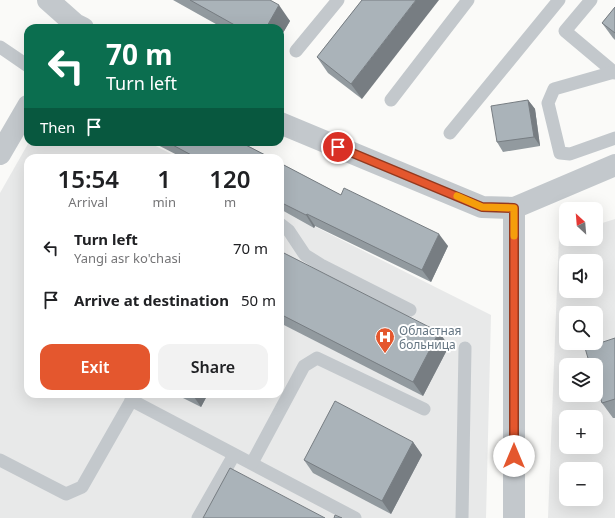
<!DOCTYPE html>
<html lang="en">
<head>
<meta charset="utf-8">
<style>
	:root { --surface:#fff; --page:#f2f2f2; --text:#202124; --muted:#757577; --accent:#e4572e }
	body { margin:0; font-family:"Noto Sans",sans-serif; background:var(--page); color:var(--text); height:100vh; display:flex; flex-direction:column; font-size:15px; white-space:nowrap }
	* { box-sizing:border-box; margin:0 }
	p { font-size:13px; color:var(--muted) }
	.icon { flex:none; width:22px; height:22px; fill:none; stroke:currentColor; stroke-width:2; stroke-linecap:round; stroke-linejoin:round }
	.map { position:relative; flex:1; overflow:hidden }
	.sheet { position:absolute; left:24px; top:154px; width:260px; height:244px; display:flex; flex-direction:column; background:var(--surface); border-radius:12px; box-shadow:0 4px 16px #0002 }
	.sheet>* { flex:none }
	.guide { position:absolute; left:24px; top:24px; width:260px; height:122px; border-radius:12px; box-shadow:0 4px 16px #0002; background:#0b6e4f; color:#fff; overflow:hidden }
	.needle { width:26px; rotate:334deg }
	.controls { position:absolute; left:559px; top:202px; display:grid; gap:8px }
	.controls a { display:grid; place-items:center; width:44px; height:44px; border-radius:8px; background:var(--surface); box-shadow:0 4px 16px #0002; font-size:20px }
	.pin { position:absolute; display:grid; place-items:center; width:34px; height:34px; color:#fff; margin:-17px; border:2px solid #fff; border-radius:50%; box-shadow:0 1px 4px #0007 }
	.me { position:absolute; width:44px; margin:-22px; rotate:0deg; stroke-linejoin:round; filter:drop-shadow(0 0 3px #0008) }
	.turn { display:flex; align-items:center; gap:14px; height:84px; padding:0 16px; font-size:18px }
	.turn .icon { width:52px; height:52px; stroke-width:2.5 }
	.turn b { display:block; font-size:28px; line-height:34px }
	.then { display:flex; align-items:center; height:38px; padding:0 16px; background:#0003; gap:8px; font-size:15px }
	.eta { display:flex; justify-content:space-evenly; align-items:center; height:68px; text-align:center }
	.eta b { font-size:24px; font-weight:600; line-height:28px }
	.action { display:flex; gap:8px; margin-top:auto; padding:8px 16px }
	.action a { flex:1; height:46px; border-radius:12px; background:var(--accent); color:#fff; font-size:16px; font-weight:600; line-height:46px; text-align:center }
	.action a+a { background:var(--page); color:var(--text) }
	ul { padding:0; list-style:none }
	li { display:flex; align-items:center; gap:12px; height:52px; padding:0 16px }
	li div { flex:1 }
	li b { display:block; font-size:15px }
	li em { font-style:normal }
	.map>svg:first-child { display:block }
	.built { fill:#e8e9e9; fill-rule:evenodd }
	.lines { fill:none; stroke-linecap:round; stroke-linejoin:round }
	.lane { stroke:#c3c8cc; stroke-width:13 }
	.street { stroke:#c3c8cc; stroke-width:22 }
	.wall { fill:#929a9f }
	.shaded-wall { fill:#777d82 }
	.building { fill:#aab3b9; stroke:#777d82 }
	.route-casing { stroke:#94391e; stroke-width:10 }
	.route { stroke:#e4572e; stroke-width:7 }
	.slow { stroke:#f59e0b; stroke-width:7 }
	.labels { text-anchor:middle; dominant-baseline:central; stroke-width:4; stroke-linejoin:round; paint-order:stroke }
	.poi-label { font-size:12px; fill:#657683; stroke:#fff; text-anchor:start }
</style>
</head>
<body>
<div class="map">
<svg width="615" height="518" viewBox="0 0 615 518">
	<rect width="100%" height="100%" fill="#fafaf8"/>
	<g class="built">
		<polygon points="29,142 148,142 179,158 28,158 28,394 280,394 280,209 491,315 486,518 0,518 0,193"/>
		<path d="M 615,219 L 615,518 L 548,518 L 559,236 L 566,234 L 566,239 L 596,239 L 596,225 ZM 566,261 L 596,261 L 596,291 L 566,291 ZM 566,313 L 596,313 L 596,343 L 566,343 ZM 566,365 L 596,365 L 596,395 L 566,395 ZM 566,417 L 596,417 L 596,447 L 566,447 ZM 566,469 L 596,469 L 596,499 L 566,499 Z"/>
	</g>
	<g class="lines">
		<g class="lane">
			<polyline points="591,0 565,31 615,73"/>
			<polyline points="0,47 28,66"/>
			<polyline points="296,51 338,0"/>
			<polyline points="614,72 554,89 548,103 560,153 570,154 615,138"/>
			<polyline points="391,100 468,0"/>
			<polyline points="450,133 559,0"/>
			<polyline points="280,224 289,231 305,255 321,265 410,310"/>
			<polyline points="131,400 355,518"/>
			<polyline points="0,460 66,494 82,487 135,394"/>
			<polyline points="252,463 304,366 317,358 424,409"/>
			<polyline points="198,518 234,455"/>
			<polyline points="462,518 465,348"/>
		</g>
		<g class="street">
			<polyline points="48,0 75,24 83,28"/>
			<polyline points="280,123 482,207 514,208 615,165"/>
			<polyline points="0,154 28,106"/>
			<polyline points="514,208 514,518"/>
		</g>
	</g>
	<g class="wall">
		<polygon points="173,0 270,0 290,21 280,38 280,28 223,28"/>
		<polygon points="362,0 362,99 328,73 317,57"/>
		<polygon points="615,7 615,40 613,38 602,23"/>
		<polygon points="528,100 535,109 540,146 503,152 497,142"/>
		<polygon points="152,142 240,142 271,158 183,158"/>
		<polygon points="280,163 341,195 448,246 431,282 315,226 314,228 280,209"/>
		<polygon points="280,251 449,346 423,396 280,323"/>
		<polygon points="615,338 615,418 613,418 602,403"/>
		<polygon points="175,394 208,394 201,407"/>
		<polygon points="413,442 422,455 391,514 313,473 304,460"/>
	</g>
	<g class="shaded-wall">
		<polygon points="416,0 439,0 362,99 351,84"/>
		<polygon points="279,5 290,21 280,38 280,28 266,28"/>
		<polygon points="528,100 535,109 540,146 534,137"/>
		<polygon points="307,214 315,226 314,228 306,215"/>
		<polygon points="439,234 448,246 431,282 422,270"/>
		<polygon points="439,332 449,346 423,396 413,382"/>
		<polygon points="192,394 208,394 201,407"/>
		<polygon points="413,442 422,455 391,514 382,501"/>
	</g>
	<g class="building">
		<polygon points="190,0 270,0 279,5 266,28 240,28"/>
		<polygon points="362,0 416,0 351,84 317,57"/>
		<polygon points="615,7 615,33 602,23"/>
		<polygon points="528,100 534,137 497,142 491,106"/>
		<polygon points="167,142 240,142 271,158 197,158"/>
		<polygon points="280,163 341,195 344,188 439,234 422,270 307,214 306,215 280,202"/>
		<polygon points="280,251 439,332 413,382 280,314"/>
		<polygon points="615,338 615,399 602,403 596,383 596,365 590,365 585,348"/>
		<polygon points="335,401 413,442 382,501 304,460"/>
		<polygon points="230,468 325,518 203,518"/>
		<polygon points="335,515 342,518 334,518"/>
	</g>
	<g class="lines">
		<defs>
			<polyline id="route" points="338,147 482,207 514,208 514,456"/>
		</defs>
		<use href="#route" class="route-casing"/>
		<use href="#route" class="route"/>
		<polyline class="slow" points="457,196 482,207 514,208 514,236"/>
	</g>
	<defs>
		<symbol id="hospital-pin" viewBox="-11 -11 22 30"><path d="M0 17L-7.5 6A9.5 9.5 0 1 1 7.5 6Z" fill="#e4572e" stroke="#fff"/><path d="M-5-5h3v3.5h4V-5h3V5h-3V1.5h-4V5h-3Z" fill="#fff"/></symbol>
	</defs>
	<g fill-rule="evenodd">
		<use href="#hospital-pin" x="374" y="326" width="22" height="30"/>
	</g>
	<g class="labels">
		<g class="poi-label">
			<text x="399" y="330">Областная<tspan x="399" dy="14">больница</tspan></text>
		</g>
	</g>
</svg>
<div class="controls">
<a><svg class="needle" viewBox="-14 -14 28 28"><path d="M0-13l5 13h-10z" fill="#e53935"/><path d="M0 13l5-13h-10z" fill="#757577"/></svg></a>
<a><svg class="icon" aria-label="sound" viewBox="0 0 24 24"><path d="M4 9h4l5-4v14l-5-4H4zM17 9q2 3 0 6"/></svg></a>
<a><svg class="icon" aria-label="search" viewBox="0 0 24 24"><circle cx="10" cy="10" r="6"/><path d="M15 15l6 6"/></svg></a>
<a><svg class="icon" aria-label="layers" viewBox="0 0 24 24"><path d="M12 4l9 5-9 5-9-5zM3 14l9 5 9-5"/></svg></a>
<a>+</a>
<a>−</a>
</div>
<div class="pin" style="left:338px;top:147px;background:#d93025"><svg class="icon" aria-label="arrive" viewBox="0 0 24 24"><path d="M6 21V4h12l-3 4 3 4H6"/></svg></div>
<svg class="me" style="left:514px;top:456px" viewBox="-20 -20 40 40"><circle r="19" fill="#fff"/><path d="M0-13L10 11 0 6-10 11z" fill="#e4572e"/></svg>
<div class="guide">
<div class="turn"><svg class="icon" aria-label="left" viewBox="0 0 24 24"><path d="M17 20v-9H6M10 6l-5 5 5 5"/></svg><div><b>70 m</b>Turn left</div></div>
<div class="then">Then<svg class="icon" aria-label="arrive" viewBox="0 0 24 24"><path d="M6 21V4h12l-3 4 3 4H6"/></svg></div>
</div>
<section class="sheet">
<div class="eta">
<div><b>15:54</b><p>Arrival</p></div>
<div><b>1</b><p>min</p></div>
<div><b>120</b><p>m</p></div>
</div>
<ul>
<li><svg class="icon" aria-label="left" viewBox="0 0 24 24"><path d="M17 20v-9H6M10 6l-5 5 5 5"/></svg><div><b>Turn left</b><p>Yangi asr ko'chasi</p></div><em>70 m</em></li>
<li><svg class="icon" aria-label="arrive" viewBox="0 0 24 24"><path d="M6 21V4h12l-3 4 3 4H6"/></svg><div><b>Arrive at destination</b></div><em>50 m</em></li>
</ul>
<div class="action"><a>Exit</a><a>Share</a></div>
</section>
</div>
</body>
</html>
